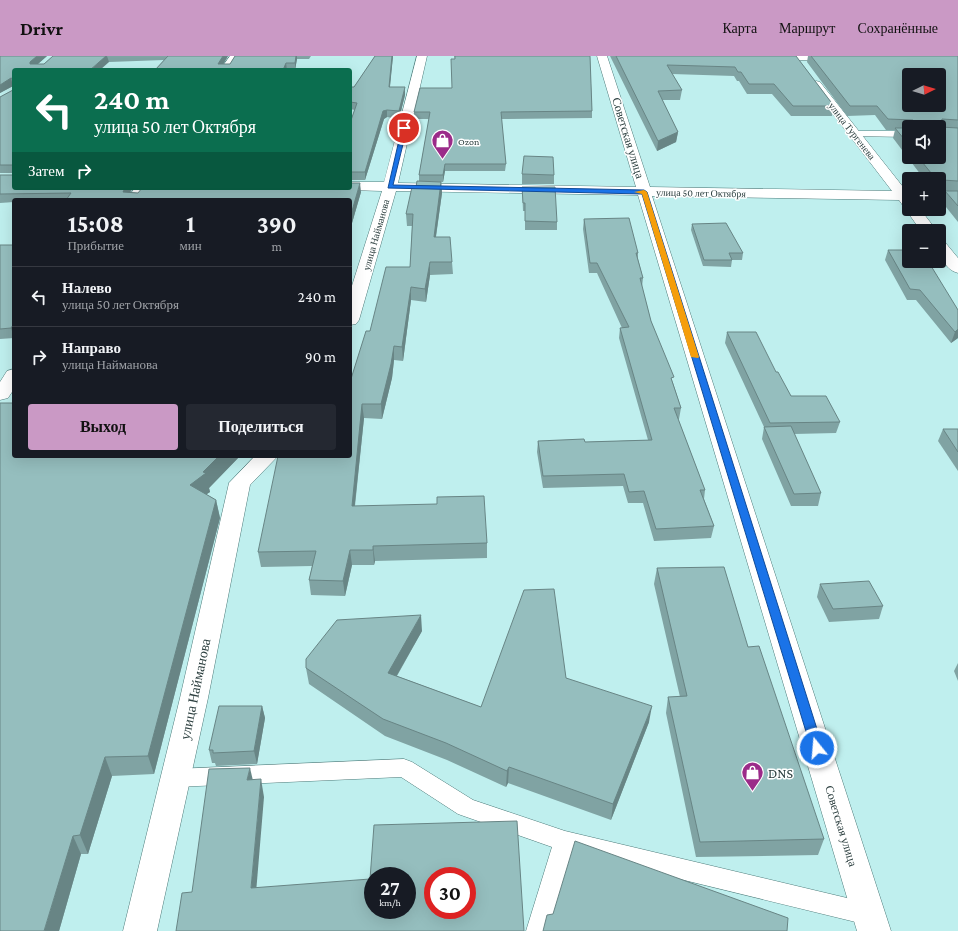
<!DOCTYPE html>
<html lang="ru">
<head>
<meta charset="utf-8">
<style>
	:root { --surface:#171b24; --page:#242831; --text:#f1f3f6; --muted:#9ea1a6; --line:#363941; --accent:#ca99c5 }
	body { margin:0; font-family:"Crimson Pro",serif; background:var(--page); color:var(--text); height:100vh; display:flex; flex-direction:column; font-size:15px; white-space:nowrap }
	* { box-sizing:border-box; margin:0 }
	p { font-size:13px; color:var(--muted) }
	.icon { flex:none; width:22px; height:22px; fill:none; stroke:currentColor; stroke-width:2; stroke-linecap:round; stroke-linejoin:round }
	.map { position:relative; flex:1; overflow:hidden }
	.side { position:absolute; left:12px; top:142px; width:340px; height:260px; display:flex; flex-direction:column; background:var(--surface); border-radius:4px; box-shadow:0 4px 16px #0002 }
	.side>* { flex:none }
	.hud { position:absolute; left:12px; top:12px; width:340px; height:122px; border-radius:4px; box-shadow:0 4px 16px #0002; background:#0b6e4f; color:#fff; overflow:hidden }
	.needle { width:26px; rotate:85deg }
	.buttons { position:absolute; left:902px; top:12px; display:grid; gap:8px }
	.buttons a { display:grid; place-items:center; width:44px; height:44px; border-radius:4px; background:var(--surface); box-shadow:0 4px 16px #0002; font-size:20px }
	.speed { position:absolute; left:364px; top:811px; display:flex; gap:8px; font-size:20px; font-weight:700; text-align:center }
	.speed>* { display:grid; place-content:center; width:52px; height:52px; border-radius:50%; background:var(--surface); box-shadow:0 4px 16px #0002; line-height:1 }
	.speed small { font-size:10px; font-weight:400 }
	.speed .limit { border:6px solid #d22; background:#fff; color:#111 }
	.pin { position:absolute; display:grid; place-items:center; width:34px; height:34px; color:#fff; margin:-17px; border:2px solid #fff; border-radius:50%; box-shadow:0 1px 4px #0007 }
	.me { position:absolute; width:44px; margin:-22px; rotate:343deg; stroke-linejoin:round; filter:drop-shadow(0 0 3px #0008) }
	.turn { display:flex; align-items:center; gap:14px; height:84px; padding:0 16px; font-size:18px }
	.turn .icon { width:52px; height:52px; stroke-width:2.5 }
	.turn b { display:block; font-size:28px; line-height:34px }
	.then { display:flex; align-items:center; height:38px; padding:0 16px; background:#0003; gap:8px; font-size:15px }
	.eta { display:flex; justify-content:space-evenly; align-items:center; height:68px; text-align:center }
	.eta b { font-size:24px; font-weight:700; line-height:28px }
	.action { display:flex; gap:8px; margin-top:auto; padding:8px 16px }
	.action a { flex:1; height:46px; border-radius:4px; background:var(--accent); color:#111; font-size:16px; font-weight:700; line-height:46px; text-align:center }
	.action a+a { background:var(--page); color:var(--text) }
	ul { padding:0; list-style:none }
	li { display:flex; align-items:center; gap:12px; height:60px; padding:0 16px; border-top:1px solid var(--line) }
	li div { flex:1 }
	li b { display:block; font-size:15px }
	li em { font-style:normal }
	header { display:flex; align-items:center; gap:24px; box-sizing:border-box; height:56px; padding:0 20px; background:var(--accent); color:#111 }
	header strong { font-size:19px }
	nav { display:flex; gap:22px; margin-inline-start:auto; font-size:14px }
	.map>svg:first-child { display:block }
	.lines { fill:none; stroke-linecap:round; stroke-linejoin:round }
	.lane-casing { stroke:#4e7b7a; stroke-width:1 }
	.street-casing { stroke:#4e7b7a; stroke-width:1 }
	.lane { fill:#fff; fill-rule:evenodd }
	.street { fill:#fff; fill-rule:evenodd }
	.wall { fill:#80a3a3; fill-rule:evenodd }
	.shaded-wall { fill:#688585 }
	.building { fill:#95bebe; stroke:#688585; fill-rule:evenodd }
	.route { fill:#1a73e8; stroke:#114b97 }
	.slow { fill:#f59e0b }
	.labels { text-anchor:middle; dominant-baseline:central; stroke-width:3; stroke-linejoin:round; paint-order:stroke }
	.far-street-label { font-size:10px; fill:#2e4141; stroke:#fff }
	.far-poi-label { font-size:10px; fill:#2e4141; stroke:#fff; text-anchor:start }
	.street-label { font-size:12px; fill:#2e4141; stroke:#fff }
	.near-street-label { font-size:14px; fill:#2e4141; stroke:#fff }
	.near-poi-label { font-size:14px; fill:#2e4141; stroke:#fff; text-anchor:start }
</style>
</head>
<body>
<header>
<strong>Drivr</strong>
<nav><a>Карта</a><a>Маршрут</a><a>Сохранённые</a></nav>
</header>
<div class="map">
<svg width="958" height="875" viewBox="0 0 958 875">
	<rect width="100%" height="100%" fill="#bfefee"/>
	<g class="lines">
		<defs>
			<g id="lane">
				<polygon points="853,75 909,75 909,81 850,80 848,78"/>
				<polygon points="404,703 412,706 473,744 565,775 868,847 877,850 880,858 877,866 868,869 573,797 550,875 526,875 552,791 458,758 401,721 175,731 167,728 164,722 167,716 175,713"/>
			</g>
			<g id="street">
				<polygon points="230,0 240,0 230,14 220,14"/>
				<polygon points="417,0 427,0 398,127 636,131 597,0 607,0 650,131 892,135 810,28 816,25 820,26 907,136 909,136 909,153 920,153 937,175 921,175 899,144 652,140 891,875 857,875 638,139 396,135 359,264 356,268 350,269 350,236 382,135 350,134 344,132 350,132 350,126 384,126"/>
				<polygon points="745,0 842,0 843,2 838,5 750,3"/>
				<polygon points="135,132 149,132 140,144 126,144"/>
				<polygon points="939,136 958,137 958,145 939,144"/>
				<path d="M 939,183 L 944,185 L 958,202 L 958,217 C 943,213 939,197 939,183 Z"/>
				<polygon points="14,313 14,333 8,342 0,344 0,326 7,315"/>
				<polygon points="255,400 278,400 250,429 208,642 157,875 123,875 180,642 229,427"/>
			</g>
		</defs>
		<use href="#lane" class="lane-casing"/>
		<use href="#street" class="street-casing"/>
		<use href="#lane" class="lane"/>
		<use href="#street" class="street"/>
	</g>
	<g class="wall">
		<polygon points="0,0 47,0 38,8 44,8 53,0 228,0 223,8 230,8 235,0 311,0 309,3 297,3 295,14 155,14 164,4 109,6 14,14 14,132 133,132 130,136 138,137 361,136 350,174 350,144 14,144 14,146 0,147 0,119 13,119 13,117 0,117 0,41 13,34 13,30 0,37"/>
		<polygon points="375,0 393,0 390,31 405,39 399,63 387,61 384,63 365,124 350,124 350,67 355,54 350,53 350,31 354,31"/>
		<polygon points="454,0 590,0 592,55 592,62 501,63 506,108 505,115 445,115 443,126 441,126 442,137 436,181 452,206 453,218 430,219 426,246 411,244 403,305 394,304 392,322 382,363 364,362 355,450 487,487 487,502 375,505 374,509 352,509 345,540 311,539 309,524 312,510 261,511 258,496 350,400 370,275 410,211 412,170 407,170 406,158 416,131 419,125 419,119 429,63 414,63 414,56 452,32 455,3"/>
		<polygon points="610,0 796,0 834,50 832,60 791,60 772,38 747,38 739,25 737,25 734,20 672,18 682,34 680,44 662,44 678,76 676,86 657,95"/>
		<path d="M 808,0 L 958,0 L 958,166 L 942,146 L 945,135 L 939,135 L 939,123 L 924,123 L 893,82 L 895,74 L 886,74 L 875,59 L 847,60 L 807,6 ZM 909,71 L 939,71 L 939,101 L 909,101 Z"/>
		<polygon points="522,118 554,119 554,128 522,128"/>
		<polygon points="522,131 557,166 557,174 525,174 525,155 523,155"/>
		<polygon points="584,163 638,197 638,203 643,222 642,231 651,265 673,327 681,352 679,363 678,363 705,434 704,443 714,470 711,482 654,485 643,447 628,447 623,430 543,432 537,396 538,385 585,386 648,384 619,282 620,272 622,272 597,217 589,217 583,173"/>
		<polygon points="692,168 743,197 742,204 732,204 731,211 703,210 691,174"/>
		<polygon points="0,189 14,189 14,282 0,283"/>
		<polygon points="888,194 958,254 958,282 951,287 916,244 907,244 885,204"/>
		<polygon points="727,276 776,316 791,340 840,366 836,377 794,378 821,437 818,450 791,450 762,383 764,371 725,287"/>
		<polygon points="943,373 958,373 958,415 938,385"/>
		<polygon points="14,400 240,400 209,432 210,436 206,438 216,444 220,462 154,718 112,720 88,798 81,798 59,875"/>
		<polygon points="657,512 748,591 824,783 818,799 696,801 666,657 668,641 680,641 654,528"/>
		<polygon points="820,528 883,550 879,563 829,566 817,541"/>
		<polygon points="422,575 397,620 481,651 566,622 649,666 611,764 508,727 506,731 447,704 385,680 309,628 306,612"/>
		<polygon points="958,607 958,625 954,615"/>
		<polygon points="262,650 265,662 257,708 216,710 215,707 212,707 209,694"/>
	</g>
	<g class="shaded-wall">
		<polygon points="37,0 47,0 32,13 30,8 30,6"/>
		<polygon points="106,0 107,0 109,6 100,14 90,14"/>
		<polygon points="223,0 228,0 220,14 218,8"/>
		<polygon points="296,0 297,0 297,3 295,14 295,7"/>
		<polygon points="392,0 393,0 389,39 389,31"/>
		<polygon points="286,7 287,14 283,14"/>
		<polygon points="11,22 13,30 0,37 0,29"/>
		<polygon points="405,31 405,39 399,63 399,55"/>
		<polygon points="387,54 387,61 384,63 365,124 365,116 383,55"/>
		<polygon points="678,76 676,86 657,95 658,85"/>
		<polygon points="445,108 445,115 443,126 443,119"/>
		<polygon points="441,126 442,137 434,193 434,181"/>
		<polygon points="360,127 361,136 350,174 350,162"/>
		<polygon points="125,132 133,132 125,144 123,136"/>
		<polygon points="430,206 430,219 426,246 425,233"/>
		<polygon points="411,231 411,244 403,305 402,291"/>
		<polygon points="14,268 14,281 11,272"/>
		<polygon points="958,273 958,282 951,287 955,276"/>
		<polygon points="394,290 394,304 392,322 382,363 381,348"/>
		<polygon points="362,348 364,362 353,465 352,450"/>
		<polygon points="219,400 240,400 209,432 210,436 194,447 190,429"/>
		<polygon points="216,444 220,462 154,718 148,700"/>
		<polygon points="373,490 375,505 374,509 373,494"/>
		<polygon points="350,494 352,509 345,540 343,525"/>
		<polygon points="421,559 422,575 389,633 388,617"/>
		<polygon points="262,650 265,662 257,708 254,695"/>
		<polygon points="652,650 649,666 611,764 613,748"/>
		<polygon points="105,701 112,720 88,798 80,779"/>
		<polygon points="509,711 508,727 506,731 507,715"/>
		<polygon points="250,712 254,729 247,724"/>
		<polygon points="261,723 264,741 255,849 251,832"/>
		<polygon points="73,780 81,798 59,875 44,875"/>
	</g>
	<g class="building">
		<polygon points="0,0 37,0 30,6 30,8 44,8 53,0 106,0 90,14 14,14 14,132 125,132 123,136 138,137 142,132 350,132 350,127 360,127 350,162 350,144 66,144 71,137 0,138 0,119 13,119 13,109 0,109 0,41 13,34 13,23 11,22 0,29"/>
		<polygon points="168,0 223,0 218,8 230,8 235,0 296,0 295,7 286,7 283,14 155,14"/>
		<polygon points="375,0 392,0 389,31 405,31 399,55 387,54 383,55 365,116 350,116 350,67 357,47 350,46 350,31 354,31"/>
		<polygon points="455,0 590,0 592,55 501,56 506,108 445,108 443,119 419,119 430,56 414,56 420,32 452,32 451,3 455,3"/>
		<polygon points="616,0 796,0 834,50 793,50 774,28 749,28 741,16 738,16 735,11 667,9 682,34 658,35 678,76 658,85"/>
		<path d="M 811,0 L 958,0 L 958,64 L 942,63 L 940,71 L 958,72 L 958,125 L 942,124 L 941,129 L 939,127 L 939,123 L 936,123 L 918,101 L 939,101 L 939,71 L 913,71 L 913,64 L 888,63 L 877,50 L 850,50 ZM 909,19 L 939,19 L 939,49 L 909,49 Z"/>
		<polygon points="895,72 909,72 909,89"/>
		<polygon points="524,100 553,101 554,119 522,118"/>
		<polygon points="417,125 441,126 434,181 450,181 452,206 430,206 425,233 411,231 402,291 394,290 391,308 381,348 362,348 352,450 437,448 437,441 484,440 487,487 373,490 373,494 350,494 343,525 309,524 316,495 258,496 278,400 350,400 350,326 366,275 370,275 386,211 410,211 413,158 406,158 412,131 416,131"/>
		<polygon points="522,131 555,131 557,166 525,165 525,147 523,147"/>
		<polygon points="945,135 958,135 958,150"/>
		<polygon points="629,162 638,197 636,197 643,222 640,222 651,265 674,321 671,322 681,352 674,352 705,434 700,434 714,470 656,473 644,435 629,436 624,418 543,420 538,385 584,383 585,386 652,384 620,272 629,271 597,207 590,207 584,163"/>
		<polygon points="726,167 743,197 729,197 732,204 704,204 692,168"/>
		<polygon points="0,189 14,189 14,268 11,272 0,273"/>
		<polygon points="888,194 909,194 909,205 928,205 958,254 958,273 955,276 920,234 910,233"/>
		<polygon points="727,276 756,276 776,316 778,316 791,340 826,340 840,366 770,367"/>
		<polygon points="0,347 14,347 14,400 219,400 203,416 206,417 190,429 216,444 148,700 105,701 80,779 73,780 44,875 0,875"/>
		<polygon points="791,370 821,437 794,438 764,371"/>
		<polygon points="943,373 958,373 958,396"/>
		<polygon points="724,511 748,591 759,590 824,783 700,786 668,641 687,640 657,512"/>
		<polygon points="869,525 883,550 833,553 820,528"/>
		<polygon points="554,533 566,622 652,650 613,748 509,711 507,715 446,687 383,663 306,612 306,603 337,564 421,559 388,617 481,651 524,534"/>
		<polygon points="219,650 262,650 254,695 213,697 213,694 209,694"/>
		<path d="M 250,712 L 247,724 L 261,723 L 251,832 L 370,823 L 374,769 L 517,765 L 524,875 L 176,875 L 182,837 L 192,836 L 209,713 ZM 373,820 L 407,820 L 407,854 L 373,854 ZM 433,820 L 467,820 L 467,854 L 433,854 Z"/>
		<polygon points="575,785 788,862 787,875 543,875 547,859 553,858"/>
	</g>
	<polygon class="route" points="402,71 407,72 393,129 644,134 647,136 823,692 821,696 817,697 813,696 811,692 642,138 388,132"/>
	<polygon class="slow" points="644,134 647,136 699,301 698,302 691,301 642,138 634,136"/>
	<defs>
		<symbol id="shop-pin" viewBox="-11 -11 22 30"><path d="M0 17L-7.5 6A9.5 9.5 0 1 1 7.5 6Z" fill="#9b2b89" stroke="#fff"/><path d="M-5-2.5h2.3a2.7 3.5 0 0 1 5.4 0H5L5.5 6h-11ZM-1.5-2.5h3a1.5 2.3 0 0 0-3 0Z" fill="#fff"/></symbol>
	</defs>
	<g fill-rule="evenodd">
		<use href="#shop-pin" x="430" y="72" width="25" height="34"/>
		<use href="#shop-pin" x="740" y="704" width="25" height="34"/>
	</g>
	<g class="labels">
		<g class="far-street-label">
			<text transform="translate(852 75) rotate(52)">улица Тургенева</text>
			<text transform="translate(701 137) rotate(1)">улица 50 лет Октября</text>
			<text transform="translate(376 179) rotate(-74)">улица Найманова</text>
		</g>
		<g class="far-poi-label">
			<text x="458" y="85">Ozon</text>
		</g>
		<g class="street-label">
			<text transform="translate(628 82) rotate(73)">Советская улица</text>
			<text transform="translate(841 770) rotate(73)">Советская улица</text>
		</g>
		<g class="near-street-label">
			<text transform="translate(195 633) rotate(-78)">улица Найманова</text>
		</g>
		<g class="near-poi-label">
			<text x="768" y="717">DNS</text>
		</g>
	</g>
</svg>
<div class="buttons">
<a><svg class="needle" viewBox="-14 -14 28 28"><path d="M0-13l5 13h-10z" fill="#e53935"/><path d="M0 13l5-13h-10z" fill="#9ea1a6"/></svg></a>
<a><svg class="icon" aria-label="sound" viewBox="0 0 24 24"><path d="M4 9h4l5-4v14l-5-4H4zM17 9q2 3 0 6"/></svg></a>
<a>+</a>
<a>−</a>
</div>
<div class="speed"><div>27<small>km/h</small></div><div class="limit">30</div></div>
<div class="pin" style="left:404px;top:72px;background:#d93025"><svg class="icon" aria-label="arrive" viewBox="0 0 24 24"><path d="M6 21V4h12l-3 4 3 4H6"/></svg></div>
<svg class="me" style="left:817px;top:692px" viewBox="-20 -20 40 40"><circle r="17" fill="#1a73e8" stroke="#fff" stroke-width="3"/><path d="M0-11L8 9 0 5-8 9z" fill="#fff"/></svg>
<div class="hud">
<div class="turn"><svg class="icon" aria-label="left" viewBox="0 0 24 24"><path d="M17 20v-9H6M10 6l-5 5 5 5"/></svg><div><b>240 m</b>улица 50 лет Октября</div></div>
<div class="then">Затем<svg class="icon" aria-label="right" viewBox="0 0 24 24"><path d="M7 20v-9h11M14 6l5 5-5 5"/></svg></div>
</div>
<section class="side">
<div class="eta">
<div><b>15:08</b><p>Прибытие</p></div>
<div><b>1</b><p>мин</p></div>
<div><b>390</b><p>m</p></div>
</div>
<ul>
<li><svg class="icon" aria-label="left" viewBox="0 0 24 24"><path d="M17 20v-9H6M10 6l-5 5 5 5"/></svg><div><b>Налево</b><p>улица 50 лет Октября</p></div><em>240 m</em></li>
<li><svg class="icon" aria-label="right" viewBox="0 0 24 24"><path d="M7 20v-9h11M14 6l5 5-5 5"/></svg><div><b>Направо</b><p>улица Найманова</p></div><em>90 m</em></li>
</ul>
<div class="action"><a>Выход</a><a>Поделиться</a></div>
</section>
</div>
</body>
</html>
